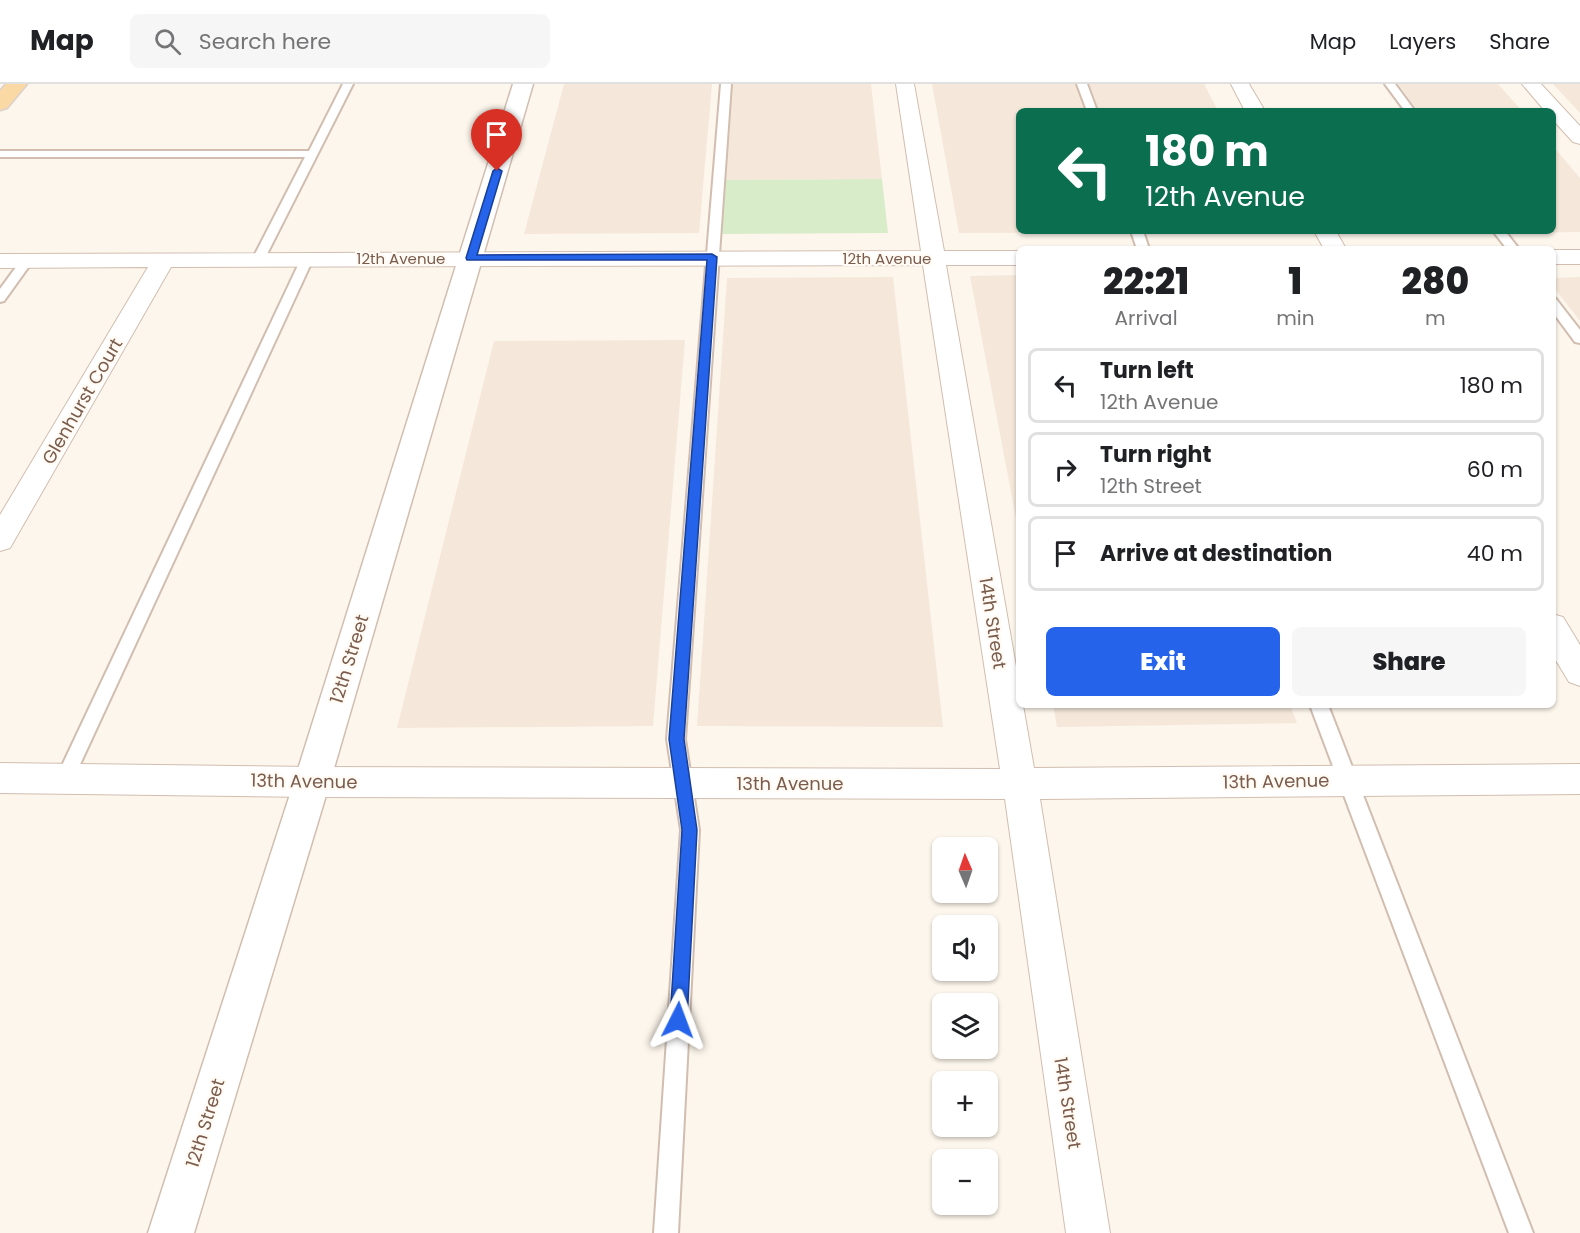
<!DOCTYPE html>
<html lang="en">
<head>
<meta charset="utf-8">
<style>
	:root { --surface:#fff; --page:#f6f6f6; --text:#202124; --muted:#757577; --line:#e0e0e0; --accent:#2563eb }
	body { margin:0; font-family:Poppins,sans-serif; background:var(--page); color:var(--text); height:100vh; display:flex; flex-direction:column; font-size:22px; white-space:nowrap }
	* { box-sizing:border-box; margin:0 }
	p { font-size:20px; color:var(--muted) }
	.icon { flex:none; width:33px; height:33px; fill:none; stroke:currentColor; stroke-width:2; stroke-linecap:round; stroke-linejoin:round }
	.map { position:relative; flex:1; overflow:hidden }
	.side { position:absolute; left:1016px; top:162px; width:540px; height:462px; display:flex; flex-direction:column; background:var(--surface); border-radius:9px; box-shadow:0 2px 4px #0004 }
	.side>* { flex:none }
	.banner { position:absolute; left:1016px; top:24px; width:540px; height:126px; border-radius:9px; box-shadow:0 2px 4px #0004; background:#0b6e4f; color:#fff; overflow:hidden }
	.needle { width:39px; rotate:358deg }
	.fabs { position:absolute; left:932px; top:753px; display:grid; gap:12px }
	.fabs a { display:grid; place-items:center; width:66px; height:66px; border-radius:9px; background:var(--surface); box-shadow:0 2px 4px #0004; font-size:30px }
	.pin { position:absolute; display:grid; place-items:center; width:51px; height:51px; color:#fff; margin:-62px -26px; border-radius:50% 50% 50% 0; rotate:-45deg; box-shadow:0 0 6px #0007 }
	.pin .icon { rotate:45deg }
	.me { position:absolute; width:66px; margin:-33px; rotate:3deg; stroke-linejoin:round; filter:drop-shadow(0 0 4px #0008) }
	.turn { display:flex; align-items:center; gap:21px; height:126px; padding:0 30px; font-size:27px }
	.turn .icon { width:78px; height:78px; stroke-width:2.5 }
	.turn b { display:block; font-size:42px; line-height:51px }
	.eta { display:flex; justify-content:space-evenly; align-items:center; height:102px; text-align:center }
	.eta b { font-size:36px; font-weight:800; line-height:42px }
	.primary-button { display:flex; gap:12px; margin-top:auto; padding:12px 30px }
	.primary-button a { flex:1; height:69px; border-radius:9px; background:var(--accent); color:#fff; font-size:24px; font-weight:800; line-height:69px; text-align:center }
	.primary-button a+a { background:var(--page); color:var(--text) }
	ul { padding:0; list-style:none }
	li { display:flex; align-items:center; gap:18px; height:75px; margin:0 12px 9px; padding:0 18px; border:3px solid var(--line); border-radius:9px }
	li div { flex:1 }
	li b { display:block; font-size:22px }
	li em { font-style:normal }
	header { display:flex; align-items:center; gap:36px; box-sizing:border-box; height:84px; padding:0 30px; background:var(--surface); border-bottom:2px solid var(--line) }
	header strong { font-size:28px }
	nav { display:flex; gap:33px; margin-inline-start:auto; font-size:21px }
	.search { width:420px; height:54px; background:var(--page); display:flex; align-items:center; gap:15px; box-sizing:border-box; padding:0 21px; border-radius:9px; color:var(--muted); font-size:22px }
	.map>svg:first-child { display:block }
	.residential { fill:#f5e8da }
	.green { fill:#d8ecc9 }
	.lines { fill:none; stroke-linecap:round; stroke-linejoin:round }
	.service-casing { stroke:#d1beb0; stroke-width:4 }
	.minor-casing { stroke:#d1beb0; stroke-width:2 }
	.tertiary-casing { stroke:#d1beb0; stroke-width:3 }
	.primary-casing { stroke:#dad1cd; stroke-width:3 }
	.service { fill:#fff; fill-rule:evenodd }
	.minor { fill:#fff; fill-rule:evenodd }
	.tertiary { fill:#fff; fill-rule:evenodd }
	.primary { fill:#fbd9a5; fill-rule:evenodd }
	.route { fill:#2563eb; stroke:#184099; stroke-width:1.5 }
	.labels { text-anchor:middle; dominant-baseline:central; stroke-width:4.5; stroke-linejoin:round; paint-order:stroke }
	.far-street-label { font-size:15px; fill:#7a5c4d; stroke:#fffaf3 }
	.street-label { font-size:18px; fill:#7a5c4d; stroke:#fffaf3 }
</style>
</head>
<body>
<header>
<strong>Map</strong>
<div class="search"><svg class="icon" aria-label="search" viewBox="0 0 24 24"><circle cx="10" cy="10" r="6"/><path d="M15 15l6 6"/></svg>Search here</div>
<nav><a>Map</a><a>Layers</a><a>Share</a></nav>
</header>
<div class="map">
<svg width="1580" height="1149" viewBox="0 0 1580 1149">
	<rect width="100%" height="100%" fill="#fdf6ec"/>
	<g class="residential">
		<polygon points="564,0 712,0 699,149 524,150"/>
		<polygon points="731,0 871,0 882,95 724,96"/>
		<polygon points="932,0 1204,0 1218,27 1018,27 1018,147 1282,148 959,149"/>
		<polygon points="1398,0 1498,0 1522,27 1418,27"/>
		<polygon points="1553,0 1580,0 1580,29"/>
		<polygon points="1553,62 1580,94 1580,148 1510,149 1508,147 1552,147"/>
		<polygon points="1018,191 1018,445 970,192"/>
		<polygon points="893,193 943,643 697,642 727,194"/>
		<polygon points="1580,193 1580,237 1552,201 1553,194"/>
		<polygon points="685,256 653,642 397,644 494,257"/>
		<polygon points="1053,621 1290,621 1297,639 1057,643"/>
	</g>
	<polygon class="green" points="882,95 888,149 720,150 724,96"/>
	<g class="lines">
		<defs>
			<g id="service">
				<polygon points="343,0 353,0 264,176 258,180 252,176 305,73 0,73 0,67 309,67"/>
				<polygon points="721,0 731,0 685,655 699,746 678,1149 654,1149 681,746 667,655"/>
				<polygon points="1077,0 1087,0 1097,27 1087,27"/>
				<polygon points="1385,0 1395,0 1415,27 1405,27"/>
				<polygon points="1131,147 1143,147 1149,165 1137,165"/>
				<polygon points="1493,147 1505,147 1519,165 1507,165"/>
				<polygon points="307,171 313,175 71,700 65,702 59,700 56,694 59,688 301,175"/>
				<polygon points="26,174 32,178 4,217 0,218 0,205 22,175"/>
				<polygon points="1552,214 1556,215 1580,246 1580,259 1575,258 1552,227"/>
				<polygon points="1310,621 1328,621 1533,1149 1509,1149"/>
			</g>
			<g id="minor">
				<polygon points="896,0 914,0 944,167 1018,167 1018,181 946,181 1018,594 1018,621 1023,621 1034,684 1580,680 1580,710 1040,715 1110,1149 1066,1149 1005,715 312,713 0,709 0,679 312,683 1000,685 923,181 171,183 10,464 0,467 0,431 148,183 0,184 0,170 921,167"/>
				<polygon points="1231,0 1249,0 1265,27 1245,27"/>
				<polygon points="1522,0 1541,0 1580,42 1580,60 1573,58 1552,35 1552,27 1545,27"/>
				<polygon points="1314,147 1336,147 1346,165 1324,165"/>
				<rect x="1552" y="166" width="28" height="14"/>
				<polygon points="1552,530 1563,533 1580,561 1580,602 1569,598 1552,570"/>
			</g>
			<polygon id="tertiary" points="513,0 533,0 330,698 194,1149 148,1149 294,698"/>
			<polygon id="primary" points="6,0 27,0 7,24 0,26 0,7"/>
		</defs>
		<use href="#service" class="service-casing"/>
		<use href="#minor" class="minor-casing"/>
		<use href="#tertiary" class="tertiary-casing"/>
		<use href="#primary" class="primary-casing"/>
		<use href="#service" class="service"/>
		<use href="#minor" class="minor"/>
		<use href="#tertiary" class="tertiary"/>
		<use href="#primary" class="primary"/>
	</g>
	<polygon class="route" points="497,84 502,87 477,171 712,170 717,173 684,655 697,746 687,936 684,942 678,944 672,942 670,936 682,746 669,655 707,176 467,176 466,174 493,87"/>
	<g class="labels">
		<g class="far-street-label">
			<text x="401" y="174">12th Avenue</text>
			<text x="887" y="174">12th Avenue</text>
		</g>
		<g class="street-label">
			<text transform="translate(82 317) rotate(-60)">Glenhurst Court</text>
			<text transform="translate(993 539) rotate(81)">14th Street</text>
			<text transform="translate(349 575) rotate(-73)">12th Street</text>
			<text transform="translate(304 697) rotate(1)">13th Avenue</text>
			<text transform="translate(1276 697) rotate(-1)">13th Avenue</text>
			<text x="790" y="699">13th Avenue</text>
			<text transform="translate(1068 1019) rotate(81)">14th Street</text>
			<text transform="translate(205 1039) rotate(-73)">12th Street</text>
		</g>
	</g>
</svg>
<div class="fabs">
<a><svg class="needle" viewBox="-14 -14 28 28"><path d="M0-13l5 13h-10z" fill="#e53935"/><path d="M0 13l5-13h-10z" fill="#757577"/></svg></a>
<a><svg class="icon" aria-label="sound" viewBox="0 0 24 24"><path d="M4 9h4l5-4v14l-5-4H4zM17 9q2 3 0 6"/></svg></a>
<a><svg class="icon" aria-label="layers" viewBox="0 0 24 24"><path d="M12 4l9 5-9 5-9-5zM3 14l9 5 9-5"/></svg></a>
<a>+</a>
<a>−</a>
</div>
<div class="pin" style="left:497px;top:87px;background:#d93025"><svg class="icon" aria-label="arrive" viewBox="0 0 24 24"><path d="M6 21V4h12l-3 4 3 4H6"/></svg></div>
<svg class="me" style="left:678px;top:936px" viewBox="-20 -20 40 40"><path d="M0-17L14 15 0 8-14 15z" fill="#2563eb" stroke="#fff" stroke-width="4"/></svg>
<div class="banner">
<div class="turn"><svg class="icon" aria-label="left" viewBox="0 0 24 24"><path d="M17 20v-9H6M10 6l-5 5 5 5"/></svg><div><b>180 m</b>12th Avenue</div></div>
</div>
<section class="side">
<div class="eta">
<div><b>22:21</b><p>Arrival</p></div>
<div><b>1</b><p>min</p></div>
<div><b>280</b><p>m</p></div>
</div>
<ul>
<li><svg class="icon" aria-label="left" viewBox="0 0 24 24"><path d="M17 20v-9H6M10 6l-5 5 5 5"/></svg><div><b>Turn left</b><p>12th Avenue</p></div><em>180 m</em></li>
<li><svg class="icon" aria-label="right" viewBox="0 0 24 24"><path d="M7 20v-9h11M14 6l5 5-5 5"/></svg><div><b>Turn right</b><p>12th Street</p></div><em>60 m</em></li>
<li><svg class="icon" aria-label="arrive" viewBox="0 0 24 24"><path d="M6 21V4h12l-3 4 3 4H6"/></svg><div><b>Arrive at destination</b></div><em>40 m</em></li>
</ul>
<div class="primary-button"><a>Exit</a><a>Share</a></div>
</section>
</div>
</body>
</html>
